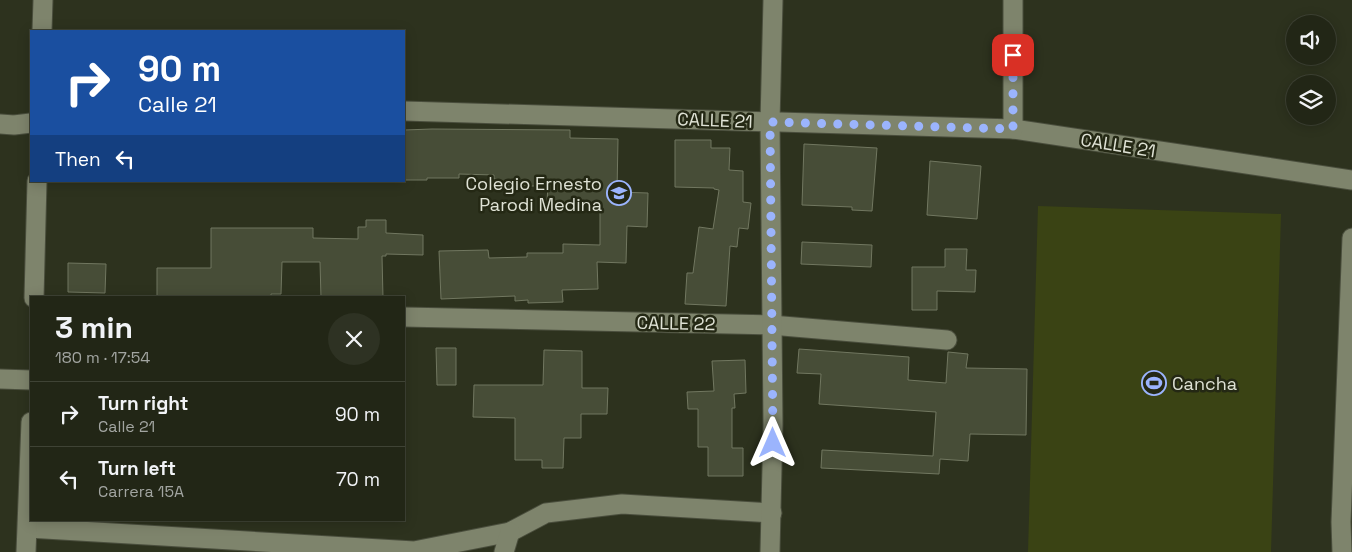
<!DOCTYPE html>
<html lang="en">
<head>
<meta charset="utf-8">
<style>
	:root { --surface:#222616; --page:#2e3223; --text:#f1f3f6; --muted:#a2a5a1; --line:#3f4335 }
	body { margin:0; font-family:"Space Grotesk",sans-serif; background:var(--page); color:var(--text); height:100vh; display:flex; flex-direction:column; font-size:19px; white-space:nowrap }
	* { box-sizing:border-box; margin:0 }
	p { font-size:16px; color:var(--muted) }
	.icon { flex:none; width:28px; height:28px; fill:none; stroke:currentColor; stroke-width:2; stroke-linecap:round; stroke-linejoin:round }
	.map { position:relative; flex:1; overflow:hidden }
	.panel { position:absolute; left:30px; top:296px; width:375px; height:225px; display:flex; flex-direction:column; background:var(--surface); border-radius:0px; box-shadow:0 2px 12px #0003,0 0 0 1px var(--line) }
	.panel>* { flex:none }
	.top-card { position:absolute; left:30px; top:30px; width:375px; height:152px; border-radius:0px; box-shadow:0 2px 12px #0003,0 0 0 1px var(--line); background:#1a4fa0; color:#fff; overflow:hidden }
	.fabs { position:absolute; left:1286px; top:15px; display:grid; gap:10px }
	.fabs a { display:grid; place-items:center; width:50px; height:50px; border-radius:50%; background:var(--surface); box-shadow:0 2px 12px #0003,0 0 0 1px var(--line); font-size:25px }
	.pin { position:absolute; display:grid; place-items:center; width:42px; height:42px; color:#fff; margin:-21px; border-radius:10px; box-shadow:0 2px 8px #0006 }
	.me { position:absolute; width:55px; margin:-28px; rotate:0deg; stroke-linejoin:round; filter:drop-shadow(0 0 4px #0008) }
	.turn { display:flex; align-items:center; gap:18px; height:105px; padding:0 25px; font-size:22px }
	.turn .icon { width:65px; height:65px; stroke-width:2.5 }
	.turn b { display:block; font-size:35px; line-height:42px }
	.then { display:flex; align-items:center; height:48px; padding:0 25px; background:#0003; gap:10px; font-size:19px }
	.round { display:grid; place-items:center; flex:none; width:52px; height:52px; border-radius:26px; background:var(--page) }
	.head { display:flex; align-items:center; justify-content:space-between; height:85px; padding:0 25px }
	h1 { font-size:30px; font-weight:700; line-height:38px }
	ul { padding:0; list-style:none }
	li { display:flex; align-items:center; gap:15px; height:65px; padding:0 25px; border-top:1px solid var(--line) }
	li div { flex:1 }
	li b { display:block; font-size:19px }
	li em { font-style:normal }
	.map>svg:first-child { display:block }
	.green { fill:#3a4314 }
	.building { fill:#474d37; stroke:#717760 }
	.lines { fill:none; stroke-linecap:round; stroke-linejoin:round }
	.street-casing { stroke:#4a4e3d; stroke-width:21 }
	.street { stroke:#7e846c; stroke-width:19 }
	.route { stroke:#9bb4fd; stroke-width:9; stroke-dasharray:0 16.2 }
	.labels { text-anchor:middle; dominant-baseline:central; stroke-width:5; stroke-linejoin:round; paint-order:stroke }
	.street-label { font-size:18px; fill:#dfe2d5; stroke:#242814 }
	.poi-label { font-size:18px; fill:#dfe2d5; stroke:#242814; text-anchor:end }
</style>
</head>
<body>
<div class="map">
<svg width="1352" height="552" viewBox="0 0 1352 552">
	<rect width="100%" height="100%" fill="#2d321e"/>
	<polygon class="green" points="1038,206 1281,214 1271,552 1028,552"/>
	<g class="building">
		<polygon points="432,129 570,130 570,138 618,139 617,192 648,193 647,227 627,226 626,263 597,262 598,289 562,290 563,302 528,303 528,300 515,301 515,296 441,299 439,251 488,250 489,258 527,257 527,253 563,253 563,244 600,245 600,204 547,201 548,186 500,186 501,180 494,179 494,175 459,174 459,178 427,178 427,180 404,180 404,130"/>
		<polygon points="675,140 711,140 711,148 730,148 729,170 743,171 743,202 751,203 748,229 739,228 737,247 730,246 726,306 685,304 687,273 693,273 699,227 713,229 719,190 714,189 714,188 675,187"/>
		<polygon points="804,144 877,148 872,211 852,210 852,207 802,205"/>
		<polygon points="930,161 981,166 977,219 927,215"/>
		<polygon points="366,220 386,220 386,233 423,235 423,255 386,254 386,256 382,256 383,298 321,298 320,262 282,262 281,294 271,294 271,298 157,298 157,268 211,268 211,228 313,228 313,238 358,239 358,227 366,227"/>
		<polygon points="802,242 872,245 871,267 801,264"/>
		<polygon points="945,249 967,249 966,270 976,270 975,292 937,291 937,310 912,310 912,267 945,267"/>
		<polygon points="68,263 106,264 105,293 68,292"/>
		<polygon points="436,348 456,348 456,385 437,385"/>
		<polygon points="799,349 909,357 908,380 946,383 948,352 968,354 966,368 1027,369 1026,435 970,434 968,461 940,459 939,474 821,468 822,450 933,456 936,412 819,404 821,374 797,373"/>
		<polygon points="544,350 582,351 582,388 608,388 607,414 581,414 581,438 564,438 563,468 542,468 542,460 515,460 515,418 473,417 474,385 543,385"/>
		<polygon points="745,360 746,393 734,394 735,408 732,408 732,448 743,448 743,476 708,476 708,447 698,447 698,409 688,409 687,392 714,391 712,361"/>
	</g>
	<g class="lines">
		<defs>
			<g id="street">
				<polyline points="42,31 43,0"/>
				<polyline points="404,111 1013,129 1352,180"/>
				<polyline points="0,124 14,125 31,123"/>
				<polyline points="1013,129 1013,0"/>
				<polyline points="34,298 37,181"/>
				<polyline points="404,317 771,325 947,340"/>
				<polyline points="0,379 31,380"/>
				<polyline points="28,528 414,551 510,532 546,513 622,504 772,513"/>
				<polyline points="26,552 31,422"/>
				<polyline points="504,552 510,532"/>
				<polyline points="770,552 773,425 770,122 773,0"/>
				<polyline points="1342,552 1341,522 1352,238"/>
			</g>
		</defs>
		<use href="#street" class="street-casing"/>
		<use href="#street" class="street"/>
	</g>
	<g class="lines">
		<polyline class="route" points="773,443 770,122 1013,129 1013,55"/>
	</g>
	<defs>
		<symbol id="school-ring" viewBox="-11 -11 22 22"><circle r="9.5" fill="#242814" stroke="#9bb4fd" stroke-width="1.5"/><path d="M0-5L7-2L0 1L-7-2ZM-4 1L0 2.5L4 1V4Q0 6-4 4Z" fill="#9bb4fd"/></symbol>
		<symbol id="stadium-ring" viewBox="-11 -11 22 22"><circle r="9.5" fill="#242814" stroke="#9bb4fd" stroke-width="1.5"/><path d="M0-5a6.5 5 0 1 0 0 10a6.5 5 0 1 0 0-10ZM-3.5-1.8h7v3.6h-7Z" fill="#9bb4fd"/></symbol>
	</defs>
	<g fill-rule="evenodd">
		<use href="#school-ring" x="605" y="179" width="28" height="28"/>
		<use href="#stadium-ring" x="1140" y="369" width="28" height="28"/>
	</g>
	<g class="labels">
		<g class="street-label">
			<text transform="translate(715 120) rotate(2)">CALLE 21</text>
			<text transform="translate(1118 145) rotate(9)">CALLE 21</text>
			<text transform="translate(676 323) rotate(1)">CALLE 22</text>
		</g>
		<g class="poi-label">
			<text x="602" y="183">Colegio Ernesto<tspan x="602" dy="21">Parodi Medina</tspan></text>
			<text x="1172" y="383" text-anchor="start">Cancha</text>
		</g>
	</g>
</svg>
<div class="fabs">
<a><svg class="icon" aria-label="sound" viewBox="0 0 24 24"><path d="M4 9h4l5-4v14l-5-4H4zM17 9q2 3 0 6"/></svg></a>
<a><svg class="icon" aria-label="layers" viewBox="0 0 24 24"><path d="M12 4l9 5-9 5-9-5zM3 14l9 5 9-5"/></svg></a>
</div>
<div class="pin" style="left:1013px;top:55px;background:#d93025"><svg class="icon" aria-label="arrive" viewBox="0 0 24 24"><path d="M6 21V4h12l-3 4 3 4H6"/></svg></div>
<svg class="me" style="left:773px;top:443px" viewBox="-20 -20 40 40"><path d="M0-17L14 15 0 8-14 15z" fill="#9bb4fd" stroke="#fff" stroke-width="4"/></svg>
<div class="top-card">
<div class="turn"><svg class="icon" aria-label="right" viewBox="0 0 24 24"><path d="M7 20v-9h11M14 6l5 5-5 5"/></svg><div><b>90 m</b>Calle 21</div></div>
<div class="then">Then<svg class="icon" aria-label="left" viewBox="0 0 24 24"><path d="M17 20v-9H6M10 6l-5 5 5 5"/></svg></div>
</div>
<section class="panel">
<div class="head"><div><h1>3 min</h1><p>180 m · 17:54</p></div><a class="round"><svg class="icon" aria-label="close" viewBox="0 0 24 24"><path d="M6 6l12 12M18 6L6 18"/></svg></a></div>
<ul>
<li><svg class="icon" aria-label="right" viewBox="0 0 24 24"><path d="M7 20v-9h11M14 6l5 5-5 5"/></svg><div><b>Turn right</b><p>Calle 21</p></div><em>90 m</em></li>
<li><svg class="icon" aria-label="left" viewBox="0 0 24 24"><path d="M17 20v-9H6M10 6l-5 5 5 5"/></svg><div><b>Turn left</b><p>Carrera 15A</p></div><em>70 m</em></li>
</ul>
</section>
</div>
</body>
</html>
